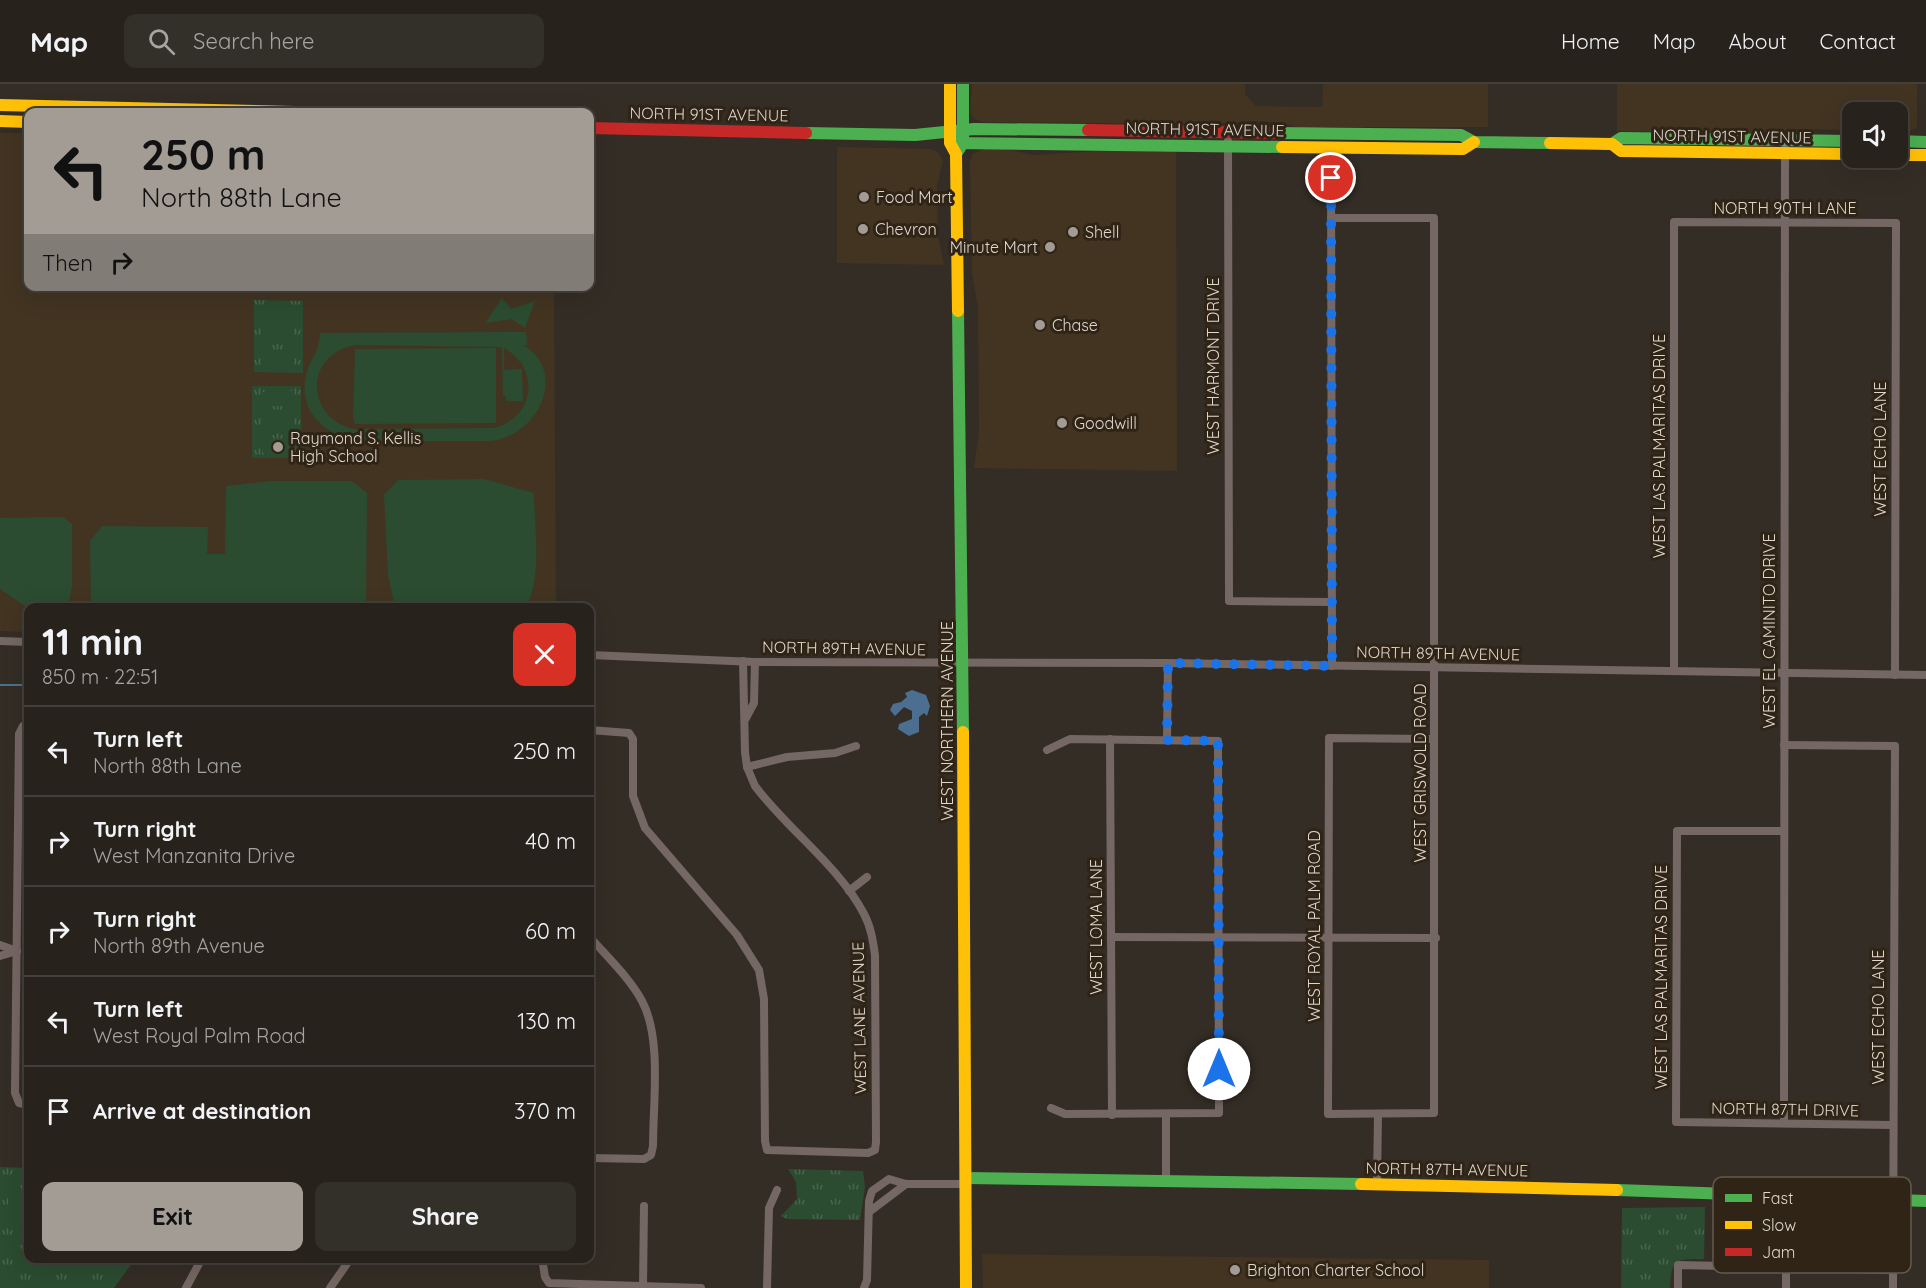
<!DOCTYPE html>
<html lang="en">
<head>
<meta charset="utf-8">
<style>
	:root { --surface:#27221c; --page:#332f29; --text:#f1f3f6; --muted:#a4a4a3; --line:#433f3b; --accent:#a39c94 }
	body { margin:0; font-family:Quicksand,sans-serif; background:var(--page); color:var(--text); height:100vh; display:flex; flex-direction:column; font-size:22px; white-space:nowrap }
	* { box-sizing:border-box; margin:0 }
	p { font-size:20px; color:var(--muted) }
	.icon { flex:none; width:33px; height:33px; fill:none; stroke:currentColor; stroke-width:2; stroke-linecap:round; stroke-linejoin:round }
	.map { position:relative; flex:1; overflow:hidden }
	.panel { position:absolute; left:24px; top:519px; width:570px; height:660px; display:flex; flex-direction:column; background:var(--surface); border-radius:12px; box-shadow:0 6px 24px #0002,0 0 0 2px var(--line) }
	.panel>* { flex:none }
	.banner { position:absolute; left:24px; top:24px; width:570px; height:183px; border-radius:12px; box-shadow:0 6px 24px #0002,0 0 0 2px var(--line); background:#a39c94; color:#111; overflow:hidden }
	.fabs { position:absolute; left:1842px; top:18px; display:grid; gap:12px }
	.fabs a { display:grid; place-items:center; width:66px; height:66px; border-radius:12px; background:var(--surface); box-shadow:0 6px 24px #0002,0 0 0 2px var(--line); font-size:30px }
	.pin { position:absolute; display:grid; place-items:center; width:51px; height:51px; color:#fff; margin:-26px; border:3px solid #fff; border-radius:50%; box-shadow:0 2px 6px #0007 }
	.me { position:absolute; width:66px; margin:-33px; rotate:0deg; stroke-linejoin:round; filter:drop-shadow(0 0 4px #0008) }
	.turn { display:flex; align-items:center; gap:21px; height:126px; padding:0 18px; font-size:27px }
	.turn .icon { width:78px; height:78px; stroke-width:2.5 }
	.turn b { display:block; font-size:42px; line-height:51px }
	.then { display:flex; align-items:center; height:57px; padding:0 18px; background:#0003; gap:12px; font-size:22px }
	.round { display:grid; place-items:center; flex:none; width:63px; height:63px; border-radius:12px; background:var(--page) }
	.head { display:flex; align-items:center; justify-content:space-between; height:102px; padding:0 18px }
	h1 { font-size:36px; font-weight:800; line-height:45px }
	.button { display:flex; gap:12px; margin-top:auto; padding:12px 18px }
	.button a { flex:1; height:69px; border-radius:12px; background:var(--accent); color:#111; font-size:24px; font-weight:800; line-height:69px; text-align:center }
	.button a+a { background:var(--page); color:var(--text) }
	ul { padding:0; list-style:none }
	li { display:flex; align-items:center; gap:18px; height:90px; padding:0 18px; border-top:2px solid var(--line) }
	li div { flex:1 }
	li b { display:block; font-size:22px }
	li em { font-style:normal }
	header { display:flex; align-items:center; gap:36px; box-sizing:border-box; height:84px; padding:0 30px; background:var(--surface); border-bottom:2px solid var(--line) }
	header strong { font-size:28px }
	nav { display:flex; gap:33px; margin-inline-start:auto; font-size:21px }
	.search { width:420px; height:54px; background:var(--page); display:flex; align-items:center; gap:15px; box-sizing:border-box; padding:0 21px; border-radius:12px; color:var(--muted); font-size:22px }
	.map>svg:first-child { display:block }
	.built { fill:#423421 }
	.park { fill:url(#park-tufts) }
	.pitch { fill:#2b4c31; fill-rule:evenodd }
	.water { fill:#4c6f91 }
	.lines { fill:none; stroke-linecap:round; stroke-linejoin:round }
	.stream { stroke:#4c6f91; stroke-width:2 }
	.street { stroke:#756763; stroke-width:8 }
	.fast { stroke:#4caf50; stroke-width:12 }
	.slow { stroke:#ffc107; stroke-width:12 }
	.jam { stroke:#c62828; stroke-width:12 }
	.route { stroke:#1a73e8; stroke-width:10; stroke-dasharray:0 18 }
	.poi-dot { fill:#a39c94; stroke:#2f2416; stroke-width:2 }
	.labels { text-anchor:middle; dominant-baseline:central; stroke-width:6; stroke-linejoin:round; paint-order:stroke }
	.street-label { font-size:16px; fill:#dfd8cf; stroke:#2f2416 }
	.poi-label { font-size:16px; fill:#dfd8cf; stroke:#2f2416; text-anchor:start }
	.key { fill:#2f2416; stroke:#645a4e; stroke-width:1.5 }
	.key-label { font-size:16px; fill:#dfd8cf }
</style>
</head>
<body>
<header>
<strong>Map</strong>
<div class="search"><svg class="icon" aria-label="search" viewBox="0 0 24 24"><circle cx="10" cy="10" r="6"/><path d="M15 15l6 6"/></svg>Search here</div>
<nav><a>Home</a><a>Map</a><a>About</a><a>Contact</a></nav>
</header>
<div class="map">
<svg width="1926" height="1204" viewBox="0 0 1926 1204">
	<defs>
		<pattern id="park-tufts" width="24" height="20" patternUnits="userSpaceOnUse" patternTransform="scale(1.5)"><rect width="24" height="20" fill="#2b4c31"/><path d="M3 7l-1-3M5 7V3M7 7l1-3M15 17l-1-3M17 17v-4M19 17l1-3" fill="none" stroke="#49654e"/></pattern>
	</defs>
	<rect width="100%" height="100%" fill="#342d25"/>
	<g class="built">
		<polygon points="972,0 1245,0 1245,10 1256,22 1322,23 1323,0 1488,0 1488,43 1323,43 1303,45 1283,39 1256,37 1206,40 982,38 974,35 970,28"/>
		<polygon points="1617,0 1917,0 1917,44 1908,48 1898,48 1898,28 1852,28 1852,46 1798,45 1769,50 1617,47"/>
		<polygon points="0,49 28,49 28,202 554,203 556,523 28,524 28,548 0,547"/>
		<polygon points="837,63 931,65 938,68 943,76 937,102 938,152 944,181 837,179"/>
		<polygon points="983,65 1006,65 1034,71 1096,67 1176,67 1177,387 974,384 979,348 978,224 972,189 970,78 973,70"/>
		<polygon points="982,1170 1489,1176 1489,1204 983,1204"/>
	</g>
	<g class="park">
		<polygon points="254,216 303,217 303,289 254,288"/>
		<rect x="252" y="302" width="49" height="72"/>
		<polygon points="0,1083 28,1084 28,1174 135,1175 114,1204 0,1204"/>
		<polygon points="788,1085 863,1087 865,1103 860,1136 787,1135 781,1132 797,1115 796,1098"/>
		<path d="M 1705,1123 L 1704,1175 C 1677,1175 1671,1174 1670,1204 L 1621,1204 L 1622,1124 Z"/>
	</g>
	<g class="pitch">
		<polygon points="502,214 511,225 535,217 525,244 512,235 485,239"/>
		<polygon points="292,222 292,236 261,237 261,223"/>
		<rect x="262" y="246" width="31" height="14"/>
		<path d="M 526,248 L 527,261 L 523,261 C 568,287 540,351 491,357 L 360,357 C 326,352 298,329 306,292 C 310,272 319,272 320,249 ZM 356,261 L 502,263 L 503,312 L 506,312 L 506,317 L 523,317 L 522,285 L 504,286 L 504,264 C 541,284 535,334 494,344 L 353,345 C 304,332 305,269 356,261 Z"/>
		<polygon points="496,264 496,339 355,340 353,335 355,265"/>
		<polygon points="293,269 293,283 262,284 262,270"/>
		<polygon points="293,307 293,322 262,322 262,308"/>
		<polygon points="262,331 293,331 294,345 262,346"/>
		<polygon points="293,354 294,369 263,369 262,355"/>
		<path d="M 484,395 L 534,409 C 534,440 543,499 525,523 L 395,523 L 388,491 L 384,411 L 398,396 Z"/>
		<polygon points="272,397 352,397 367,409 366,523 91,523 90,457 102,442 208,443 207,470 225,470 226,402"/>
		<polygon points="63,433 72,440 72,502 68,523 28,524 0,505 0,434"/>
		<polygon points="11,1109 28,1109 28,1148 8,1145 8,1111"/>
	</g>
	<polygon class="water" points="912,606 926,611 930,622 927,632 924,629 919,633 919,648 909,652 898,645 899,640 912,635 912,627 904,623 895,632 890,626 893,620 901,618 907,613 905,609"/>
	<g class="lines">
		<polyline class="stream" points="0,601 28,601"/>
		<g class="street">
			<polyline points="1228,57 1229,517 1332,518"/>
			<polyline points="1331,63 1332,582"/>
			<polyline points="1331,134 1434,134 1434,1029 1328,1030 1329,654 1433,655"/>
			<polyline points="0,557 28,558"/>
			<polyline points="590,571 755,578 1168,579 1926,591"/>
			<polyline points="1674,586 1674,138 1896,139 1895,591"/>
			<polyline points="746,634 754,619 755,578"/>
			<polyline points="28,641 23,642 19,650 15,1009 19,1019 28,1021"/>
			<path d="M 590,646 L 629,649 L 633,655 L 633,712 L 645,744 L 737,851 L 759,886 L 764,915 L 765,1057 L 767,1066 L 868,1069 L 875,1066 L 876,1058 L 875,871 C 873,857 871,843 864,830 C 840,783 788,746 755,702 L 747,683 L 745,668 L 743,577"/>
			<polyline points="1110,655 1112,1031"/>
			<polyline points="1167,655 1168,579"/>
			<polyline points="1784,661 1895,662 1893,1204"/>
			<polyline points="1047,666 1070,655 1218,657 1219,1029 1065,1030 1051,1024"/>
			<polyline points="747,683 787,673 835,669 856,662"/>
			<polyline points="1784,747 1677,747 1676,1038 1893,1041"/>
			<polyline points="849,807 867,793"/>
			<path d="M 590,853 C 607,873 629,893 642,917 C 662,954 653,1019 653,1062 L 651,1071 L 644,1075 L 590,1074"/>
			<polyline points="1111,853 1436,854"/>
			<polyline points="0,861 17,867"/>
			<polyline points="0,872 17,867"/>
			<polyline points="1784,1039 1785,64"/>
			<polyline points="1166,1098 1166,1030"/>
			<polyline points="1377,1101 1378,1030"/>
			<polyline points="869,1128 906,1100"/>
			<polyline points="542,1174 545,1193 549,1199 701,1204"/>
			<polyline points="643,1203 644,1122"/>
			<polyline points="186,1204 202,1174"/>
			<polyline points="330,1204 351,1174"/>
			<polyline points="767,1204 769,1124 777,1106"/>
			<polyline points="864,1204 867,1196 869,1117 872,1107 889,1095 906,1100 967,1100"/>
			<polyline points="1678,1204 1678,1181 1893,1186"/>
			<polyline points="1786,1204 1786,1184"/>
		</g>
		<g class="fast">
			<polyline points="806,49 915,51 974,45 1088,46"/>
			<polyline points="1276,49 1461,51 1474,58 1550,59"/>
			<polyline points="1898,57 1926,58"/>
			<polyline points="955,59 1282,63"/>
			<polyline points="1612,60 1621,54 1852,57"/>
			<polyline points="956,70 963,59 963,0"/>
			<polyline points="958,227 963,648"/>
			<polyline points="967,1094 1361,1100"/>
			<polyline points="1617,1106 1926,1117"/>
		</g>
		<g class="slow">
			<polyline points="950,0 950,59 956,70 958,227"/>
			<polyline points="0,21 294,28"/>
			<polyline points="0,37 28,38"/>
			<polyline points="1550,59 1612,60 1621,67 1852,70"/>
			<polyline points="1282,63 1463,65 1474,58"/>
			<polyline points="1898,71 1926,71"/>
			<polyline points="963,648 966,1204"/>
			<polyline points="1361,1100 1617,1106"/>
		</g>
		<g class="jam">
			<polyline points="590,44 806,49"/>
			<polyline points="1088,46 1276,49"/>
		</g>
	</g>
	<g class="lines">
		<polyline class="route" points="1219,985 1218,657 1167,656 1168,579 1332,582 1331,94"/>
	</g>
	<g class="poi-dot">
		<circle cx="864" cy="113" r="6"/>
		<circle cx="863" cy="145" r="6"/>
		<circle cx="1073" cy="148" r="6"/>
		<circle cx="1050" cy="163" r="6"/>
		<circle cx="1040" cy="241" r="6"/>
		<circle cx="1062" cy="339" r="6"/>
		<circle cx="278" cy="363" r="6"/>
		<circle cx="1235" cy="1186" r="6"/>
	</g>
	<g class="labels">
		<g class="street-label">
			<text transform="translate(709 30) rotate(1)">NORTH 91ST AVENUE</text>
			<text transform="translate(1205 45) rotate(1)">NORTH 91ST AVENUE</text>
			<text transform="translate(1732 52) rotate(1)">NORTH 91ST AVENUE</text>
			<text x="1785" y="124">NORTH 90TH LANE</text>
			<text transform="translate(1213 282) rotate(-90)">WEST HARMONT DRIVE</text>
			<text transform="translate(1659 362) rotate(-90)">WEST LAS PALMARITAS DRIVE</text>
			<text transform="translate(1880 365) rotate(-90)">WEST ECHO LANE</text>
			<text transform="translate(1769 547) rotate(-90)">WEST EL CAMINITO DRIVE</text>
			<text transform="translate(844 564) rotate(1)">NORTH 89TH AVENUE</text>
			<text transform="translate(1438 569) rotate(1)">NORTH 89TH AVENUE</text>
			<text transform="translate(947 637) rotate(-90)">WEST NORTHERN AVENUE</text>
			<text transform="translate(1420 689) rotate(-90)">WEST GRISWOLD ROAD</text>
			<text transform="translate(1314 842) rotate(-90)">WEST ROYAL PALM ROAD</text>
			<text transform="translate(1096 843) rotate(-90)">WEST LOMA LANE</text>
			<text transform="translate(1661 893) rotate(-90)">WEST LAS PALMARITAS DRIVE</text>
			<text transform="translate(1878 933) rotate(-90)">WEST ECHO LANE</text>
			<text transform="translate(859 934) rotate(-91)">WEST LANE AVENUE</text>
			<text transform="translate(1785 1025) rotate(1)">NORTH 87TH DRIVE</text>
			<text transform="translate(1447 1085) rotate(1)">NORTH 87TH AVENUE</text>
		</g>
		<g class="poi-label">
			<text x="876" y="113">Food Mart</text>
			<text x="875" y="145">Chevron</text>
			<text x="1085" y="148">Shell</text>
			<text x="1038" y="163" text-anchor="end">Minute Mart</text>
			<text x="1052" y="241">Chase</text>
			<text x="1074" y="339">Goodwill</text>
			<text x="290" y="354">Raymond S. Kellis<tspan x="290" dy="18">High School</tspan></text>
			<text x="1247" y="1186">Brighton Charter School</text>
		</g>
	</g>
	<rect x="1713" y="1093" width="198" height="96" rx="9" class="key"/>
	<rect x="1725" y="1110" width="27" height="8" fill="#4caf50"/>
	<rect x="1725" y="1137" width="27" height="8" fill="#ffc107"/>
	<rect x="1725" y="1164" width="27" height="8" fill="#c62828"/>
	<g class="key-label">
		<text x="1762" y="1120">Fast</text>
		<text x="1762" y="1147">Slow</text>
		<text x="1762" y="1174">Jam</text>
	</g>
</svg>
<div class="fabs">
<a><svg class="icon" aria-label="sound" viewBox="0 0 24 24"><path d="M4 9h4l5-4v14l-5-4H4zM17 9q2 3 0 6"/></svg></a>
</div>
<div class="pin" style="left:1331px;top:94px;background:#d93025"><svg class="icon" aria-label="arrive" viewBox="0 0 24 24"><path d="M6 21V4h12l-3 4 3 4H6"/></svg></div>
<svg class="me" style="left:1219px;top:985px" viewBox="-20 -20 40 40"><circle r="19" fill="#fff"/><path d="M0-13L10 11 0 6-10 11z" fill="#1a73e8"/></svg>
<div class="banner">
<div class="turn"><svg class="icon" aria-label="left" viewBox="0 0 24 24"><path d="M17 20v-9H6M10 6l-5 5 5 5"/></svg><div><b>250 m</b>North 88th Lane</div></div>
<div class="then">Then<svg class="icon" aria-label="right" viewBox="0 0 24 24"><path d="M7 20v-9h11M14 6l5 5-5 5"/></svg></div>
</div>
<section class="panel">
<div class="head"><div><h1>11 min</h1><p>850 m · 22:51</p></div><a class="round" style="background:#d93025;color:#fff"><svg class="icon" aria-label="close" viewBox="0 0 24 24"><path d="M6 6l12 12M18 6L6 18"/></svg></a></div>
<ul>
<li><svg class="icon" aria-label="left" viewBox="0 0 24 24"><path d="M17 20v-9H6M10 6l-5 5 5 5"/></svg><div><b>Turn left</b><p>North 88th Lane</p></div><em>250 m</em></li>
<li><svg class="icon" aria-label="right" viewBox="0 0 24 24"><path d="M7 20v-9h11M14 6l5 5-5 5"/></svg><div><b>Turn right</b><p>West Manzanita Drive</p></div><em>40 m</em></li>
<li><svg class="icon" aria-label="right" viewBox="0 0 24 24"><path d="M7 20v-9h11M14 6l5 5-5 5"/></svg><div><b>Turn right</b><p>North 89th Avenue</p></div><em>60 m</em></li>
<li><svg class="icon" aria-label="left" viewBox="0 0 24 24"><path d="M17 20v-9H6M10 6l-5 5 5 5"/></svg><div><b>Turn left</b><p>West Royal Palm Road</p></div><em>130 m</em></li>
<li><svg class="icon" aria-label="arrive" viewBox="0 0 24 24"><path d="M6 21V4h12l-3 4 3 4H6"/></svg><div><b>Arrive at destination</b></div><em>370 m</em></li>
</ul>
<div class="button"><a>Exit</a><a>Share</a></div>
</section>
</div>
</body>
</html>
